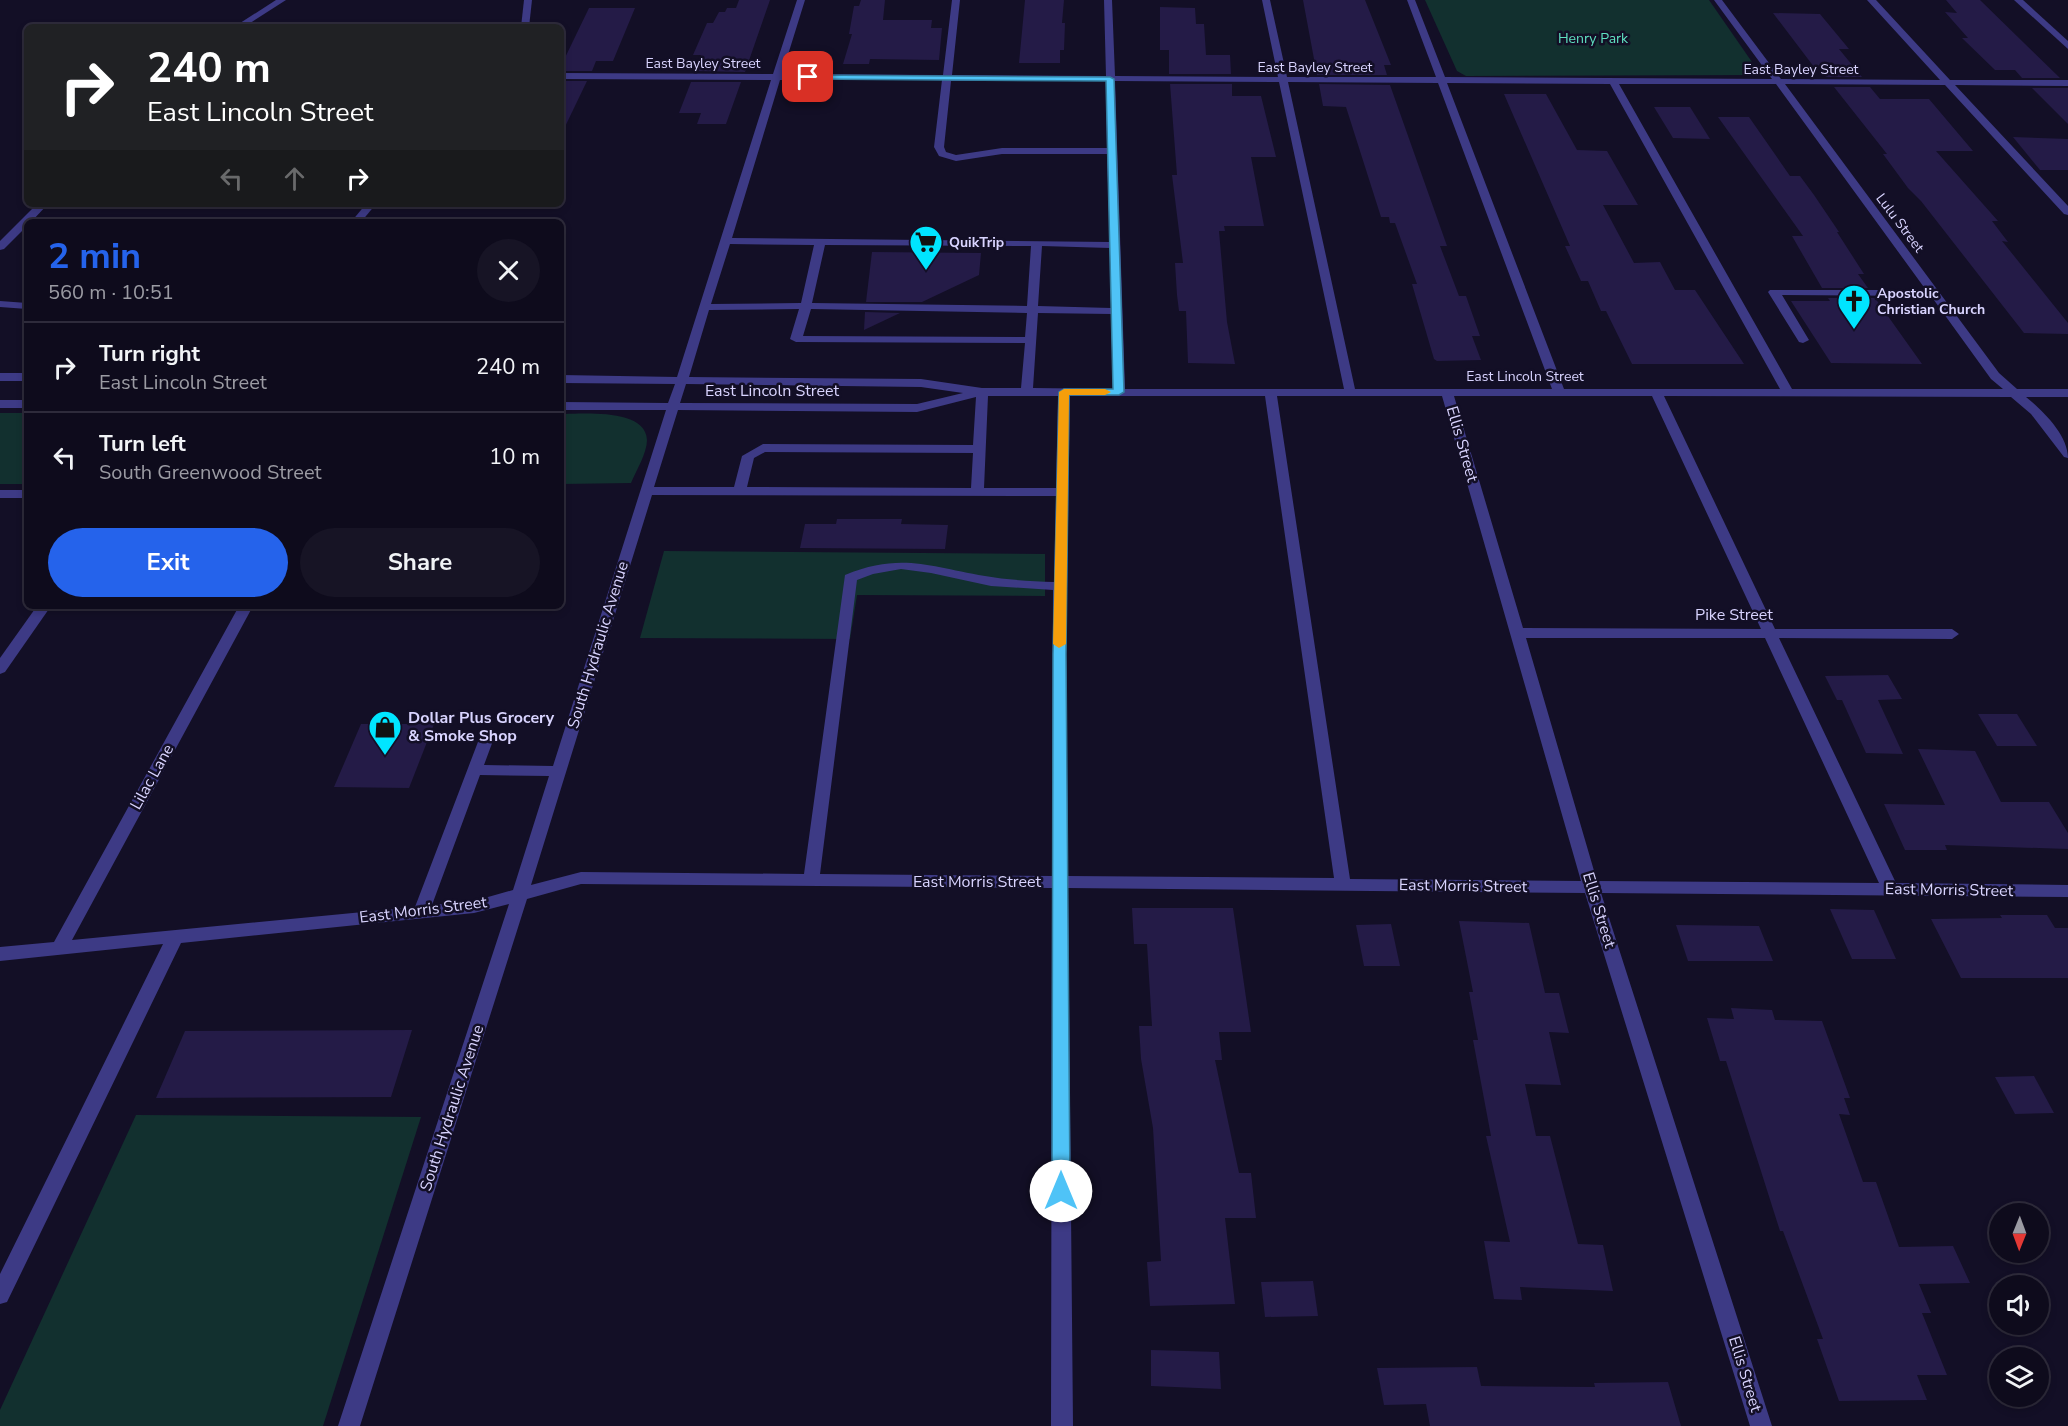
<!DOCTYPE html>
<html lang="en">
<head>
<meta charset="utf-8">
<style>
	:root { --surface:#0e0b1c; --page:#171425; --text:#f1f3f6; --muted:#9b9ba3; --line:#2e2b3b; --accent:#2563eb }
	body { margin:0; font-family:"Nunito Sans",sans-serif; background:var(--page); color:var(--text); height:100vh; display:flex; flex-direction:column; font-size:22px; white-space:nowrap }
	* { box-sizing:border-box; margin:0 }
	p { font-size:20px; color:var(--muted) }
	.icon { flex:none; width:33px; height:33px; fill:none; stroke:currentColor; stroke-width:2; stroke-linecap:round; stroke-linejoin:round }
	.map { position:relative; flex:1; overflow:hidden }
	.side { position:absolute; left:24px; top:219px; width:540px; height:390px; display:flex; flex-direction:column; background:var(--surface); border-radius:9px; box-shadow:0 3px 9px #0003,0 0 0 2px var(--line) }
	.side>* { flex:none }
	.guide { position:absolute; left:24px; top:24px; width:540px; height:183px; border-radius:9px; box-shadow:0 3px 9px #0003,0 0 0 2px var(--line); background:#202124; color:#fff; overflow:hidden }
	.needle { width:39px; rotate:181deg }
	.buttons { position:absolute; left:1989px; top:1203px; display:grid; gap:12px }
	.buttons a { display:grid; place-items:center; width:60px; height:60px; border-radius:50%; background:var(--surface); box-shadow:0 3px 9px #0003,0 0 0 2px var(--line); font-size:30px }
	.pin { position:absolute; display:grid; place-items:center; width:51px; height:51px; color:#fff; margin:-26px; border-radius:12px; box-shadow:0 3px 9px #0006 }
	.me { position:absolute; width:66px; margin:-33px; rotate:0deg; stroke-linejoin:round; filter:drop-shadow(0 0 4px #0008) }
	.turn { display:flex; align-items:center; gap:21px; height:126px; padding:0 24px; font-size:27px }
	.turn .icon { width:78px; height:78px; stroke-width:2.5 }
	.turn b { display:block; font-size:42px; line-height:51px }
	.lanes { display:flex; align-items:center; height:57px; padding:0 24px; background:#0003; justify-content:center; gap:30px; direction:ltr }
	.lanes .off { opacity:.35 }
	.round { display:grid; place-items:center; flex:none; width:63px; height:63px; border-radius:32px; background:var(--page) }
	.headline { display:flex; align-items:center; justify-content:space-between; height:102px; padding:0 24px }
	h1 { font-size:36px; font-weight:700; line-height:45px; color:var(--accent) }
	.button { display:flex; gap:12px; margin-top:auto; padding:12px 24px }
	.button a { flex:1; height:69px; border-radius:36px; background:var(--accent); color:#fff; font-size:24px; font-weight:700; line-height:69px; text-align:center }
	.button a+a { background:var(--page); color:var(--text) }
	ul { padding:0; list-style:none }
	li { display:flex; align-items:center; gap:18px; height:90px; padding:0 24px; border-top:2px solid var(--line) }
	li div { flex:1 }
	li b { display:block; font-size:22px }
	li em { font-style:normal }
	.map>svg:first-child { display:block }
	.green { fill:#12302f }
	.building { fill:#241b47 }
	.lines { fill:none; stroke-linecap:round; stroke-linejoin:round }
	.minor { fill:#3d3a85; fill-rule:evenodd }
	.route { fill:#4fc3f7; stroke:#337fa1; stroke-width:1.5 }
	.slow { fill:#f59e0b }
	.labels { text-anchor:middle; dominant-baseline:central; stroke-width:5; stroke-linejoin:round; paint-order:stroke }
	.far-park-label { font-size:14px; fill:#5fe0c0; stroke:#130f26 }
	.far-street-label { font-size:14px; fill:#d9d4ff; stroke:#130f26 }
	.far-poi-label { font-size:14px; font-weight:bold; fill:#d9d4ff; stroke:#130f26; text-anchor:start }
	.street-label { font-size:16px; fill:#d9d4ff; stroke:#130f26 }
	.poi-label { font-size:16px; font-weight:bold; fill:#d9d4ff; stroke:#130f26; text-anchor:start }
</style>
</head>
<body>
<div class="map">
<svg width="2068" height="1426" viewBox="0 0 2068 1426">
	<rect width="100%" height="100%" fill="#130f26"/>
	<g class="green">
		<polygon points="1425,0 1709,0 1761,75 1466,76 1457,71"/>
		<rect x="0" y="413" width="27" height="71"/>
		<path d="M 561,414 C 582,414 646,408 647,440 C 647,453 636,471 631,483 L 561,484 Z"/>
		<polygon points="664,551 1045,554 1045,596 857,595 850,639 640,638"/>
		<polygon points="136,1115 421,1117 323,1426 0,1426 0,1410"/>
	</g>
	<g class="building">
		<polygon points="739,0 770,0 745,72 695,71 701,55 693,55 707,23 713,23 719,12 725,12 727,8 736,8"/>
		<polygon points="861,0 885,0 883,20 932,20 931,28 942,28 939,60 870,59 869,64 843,64 852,34 849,34 854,6 859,6"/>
		<polygon points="1025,0 1064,0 1062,23 1065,23 1064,50 1060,50 1060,63 1019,63"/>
		<polygon points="1303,0 1365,0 1391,65 1384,65 1387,75 1317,75"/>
		<polygon points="1946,0 1980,0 2060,78 2022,78 2015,70 1995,70 1962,38 1968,38 1945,12 1957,13"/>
		<polygon points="1160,7 1195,8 1196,24 1204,24 1206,55 1230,55 1231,74 1169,74 1169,50 1160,50"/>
		<polygon points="589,8 635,8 613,61 596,61 592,71 561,71 561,66"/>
		<polygon points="1773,13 1820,14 1849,49 1839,49 1862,77 1826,77 1819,67 1814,67"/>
		<polygon points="561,81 587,81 561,135"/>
		<polygon points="691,82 741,82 726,124 697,124 701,113 679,113"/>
		<polygon points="1170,84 1232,84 1232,96 1261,96 1276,157 1251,157 1264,226 1224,226 1225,231 1219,231 1227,322 1235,364 1188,363 1186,311 1179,311 1177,295 1175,263 1183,263 1172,175 1177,175"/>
		<polygon points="1319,84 1390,85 1447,246 1440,246 1459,296 1466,296 1480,336 1472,336 1481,360 1437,361 1434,359 1412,284 1417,284 1395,223 1390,223 1389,217 1381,217 1346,107 1323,106"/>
		<polygon points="1834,87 1870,87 1880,99 1929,99 1973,151 1936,151 1998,221 1992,221 2008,242 2002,241 2068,323 2068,334 2024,333 1921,201 1908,188 1883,154 1887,154"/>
		<polygon points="2032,88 2068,88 2068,124"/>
		<polygon points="1504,94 1546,94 1577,150 1607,151 1638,205 1603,205 1634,263 1660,262 1675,290 1695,290 1744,364 1632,364 1606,311 1601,311 1588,281 1581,281 1565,246 1570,246"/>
		<polygon points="1654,107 1690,107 1710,139 1673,138"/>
		<polygon points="1718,117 1749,117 1790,176 1800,176 1814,195 1839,232 1837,232 1864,274 1858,274 1868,288 1822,288 1792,236 1803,236"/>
		<polygon points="2013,137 2068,139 2068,170 2040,170"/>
		<polygon points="872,252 981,253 979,275 922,302 866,302"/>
		<polygon points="1828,298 1875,298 1922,364 1831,363 1791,301 1830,301"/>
		<polygon points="865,312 900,313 864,330"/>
		<polygon points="837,519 902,519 901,524 948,525 945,549 800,548 805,524 836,524"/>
		<polygon points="1888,675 1902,699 1878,700 1903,754 1866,753 1842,700 1837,700 1825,676"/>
		<polygon points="1978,714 2017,714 2037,746 1997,746"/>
		<polygon points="361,724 434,724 409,788 334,787"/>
		<polygon points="1918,749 1975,751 2001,802 2049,802 2068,833 2068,849 1945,845 1947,850 1905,850 1884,804 1945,805"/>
		<polygon points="1132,908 1233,908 1251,1032 1219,1032 1222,1060 1215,1060 1239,1173 1251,1173 1256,1218 1225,1218 1235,1304 1150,1306 1147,1262 1161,1261 1153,1128 1141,1059 1139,1026 1152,1026 1147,944 1134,944"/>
		<polygon points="1830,909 1874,910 1896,959 1852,959"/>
		<polygon points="2000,915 2047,915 2055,928 2068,928 2068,978 1961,978 1931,919 2002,918"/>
		<polygon points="1459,921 1529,923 1545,993 1559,993 1569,1033 1549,1032 1561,1085 1525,1084 1536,1136 1550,1136 1578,1244 1603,1245 1613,1291 1520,1287 1522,1300 1494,1299 1484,1241 1510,1242 1486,1136 1491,1136 1473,1040 1478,1040 1469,992 1473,992"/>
		<polygon points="1391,924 1400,966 1364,966 1356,925"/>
		<polygon points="1676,925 1759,926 1773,961 1688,961"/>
		<polygon points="1731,1008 1772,1010 1775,1020 1822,1021 1850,1098 1844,1098 1850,1115 1839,1114 1863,1182 1876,1182 1899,1247 1953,1246 1970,1283 1919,1284 1931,1313 1922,1313 1947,1375 1917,1375 1927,1400 1839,1401 1817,1339 1823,1339 1783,1231 1780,1231 1726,1061 1720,1061 1707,1018 1734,1019"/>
		<polygon points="412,1030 391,1097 156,1098 185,1031"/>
		<polygon points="2034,1076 2054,1113 2015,1114 1995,1077"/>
		<polygon points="1313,1281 1318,1316 1265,1317 1261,1282"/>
		<polygon points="1151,1350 1219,1352 1221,1389 1151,1386"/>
		<polygon points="1477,1367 1481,1386 1595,1387 1594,1383 1668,1382 1681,1426 1430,1426 1426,1404 1384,1405 1377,1368"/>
	</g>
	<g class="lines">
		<g class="minor">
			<polygon points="276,0 286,0 244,27 234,27"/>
			<polygon points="524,0 532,0 529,27 521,27"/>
			<path d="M 797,0 L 805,0 L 782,74 L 943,75 L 952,0 L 960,0 L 952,75 L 1106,76 L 1104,0 L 1112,0 L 1115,76 L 1278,77 L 1262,0 L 1270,0 L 1287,77 L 1436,77 L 1407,0 L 1415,0 L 1445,77 L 1772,79 L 1714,0 L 1722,0 L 1781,79 L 1940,80 L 1867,0 L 1876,0 L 1950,80 L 2068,80 L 2068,86 L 1955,85 L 2068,206 L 2068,215 L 2064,214 L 1945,85 L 1785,84 L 1999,373 L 2017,389 L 2068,389 L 2068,397 L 2026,397 C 2043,411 2068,435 2068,458 L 2064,457 L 2031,414 L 2011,397 L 1664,396 L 1775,629 L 1952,629 L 1959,634 L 1952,639 L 1779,638 L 1896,883 L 2068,885 L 2068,897 L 1601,893 L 1772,1426 L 1750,1426 L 1585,893 L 1068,888 L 1073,1426 L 1051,1426 L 1052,888 L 581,884 L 527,899 L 360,1426 L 338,1426 L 509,904 L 474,913 L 181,943 L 7,1302 L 0,1304 L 0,1274 L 163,944 L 0,961 L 0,947 L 54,942 L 239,606 L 253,606 L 72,940 L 415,907 L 481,734 L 486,733 L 494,738 L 484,765 L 553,766 L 666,410 L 561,410 L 561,402 L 668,403 L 675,384 L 561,383 L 561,375 L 677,377 L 771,80 L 561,79 L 561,73 L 773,74 ZM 780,80 L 942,80 L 934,147 L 939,156 L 956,161 L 1002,154 L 1107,154 L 1110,242 L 732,238 ZM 951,81 L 1106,81 L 1107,148 L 1002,148 L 956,155 L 946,152 L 944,147 ZM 1115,81 L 1279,82 L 1344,389 L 1125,389 ZM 1288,82 L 1438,83 L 1552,389 L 1355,389 ZM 1447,83 L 1610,84 L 1780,389 L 1564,389 ZM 1619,84 L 1776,84 L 1926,290 L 1770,290 L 1768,292 L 1799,342 L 1803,343 L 1809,340 L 1782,295 L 1931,296 L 1991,379 L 2003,389 L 1792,389 ZM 730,244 L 814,245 L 801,303 L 711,304 ZM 825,245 L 1031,246 L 1027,306 L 812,303 ZM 1042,246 L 1110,248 L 1111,308 L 1038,306 ZM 799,309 L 790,339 L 796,342 L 1025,343 L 1021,388 L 982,388 L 921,379 L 689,377 L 709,310 ZM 811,309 L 1027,313 L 1025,337 L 803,336 ZM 1038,313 L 1111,314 L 1113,389 L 1033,388 ZM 686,384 L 921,387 L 963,393 L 917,404 L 680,403 ZM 988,396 L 1058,396 L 1056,488 L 984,488 ZM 1070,396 L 1265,396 L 1334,878 L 1068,876 L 1066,654 ZM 1277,396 L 1442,396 L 1581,881 L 1350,879 ZM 1454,396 L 1652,396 L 1761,629 L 1523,628 ZM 976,397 L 973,445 L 763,444 L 742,456 L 734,487 L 654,487 L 678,410 L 917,412 ZM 765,452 L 973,453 L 971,488 L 747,487 L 754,458 ZM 652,495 L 1056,496 L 1054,582 C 1030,581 1007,580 985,576 C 929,567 902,552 845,575 L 804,874 L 581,872 L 531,885 ZM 901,569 L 931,573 L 991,586 L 1053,590 L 1052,876 L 820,874 L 857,580 L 873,574 ZM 1526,638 L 1765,638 L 1879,883 L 1597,881 ZM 480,775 L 549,776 L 513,890 L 474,901 L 432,905 Z"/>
			<polygon points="2014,0 2023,0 2068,41 2068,49"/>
			<polygon points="37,204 48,204 31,222 27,222 27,226 4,249 0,250 0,241"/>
			<polygon points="366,204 376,204 361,222 351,222"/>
			<polygon points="0,301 27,303 27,309 0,307"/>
			<rect x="0" y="373" width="27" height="8"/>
			<rect x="0" y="400" width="27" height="8"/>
			<rect x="0" y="490" width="27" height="8"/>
			<polygon points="37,606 51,606 5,672 0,674 0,658"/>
		</g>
	</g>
	<polygon class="route" points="808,75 1110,77 1114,79 1124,392 1119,395 1069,395 1066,654 1070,1191 1068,1196 1061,1198 1055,1196 1052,1191 1053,654 1059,392 1064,389 1113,389 1106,81 805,79 805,75"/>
	<polygon class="slow" points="1064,389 1105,389 1111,392 1105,395 1069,395 1066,644 1059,648 1053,644 1059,392"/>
	<defs>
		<symbol id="supermarket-pin" viewBox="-11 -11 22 30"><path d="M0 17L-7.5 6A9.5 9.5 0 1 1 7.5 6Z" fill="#00e5ff" stroke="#130f26"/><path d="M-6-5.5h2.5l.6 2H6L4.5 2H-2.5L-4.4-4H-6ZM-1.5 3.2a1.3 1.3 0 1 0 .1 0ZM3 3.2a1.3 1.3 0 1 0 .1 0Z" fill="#111"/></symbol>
		<symbol id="church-pin" viewBox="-11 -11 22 30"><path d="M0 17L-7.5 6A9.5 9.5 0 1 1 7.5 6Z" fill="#00e5ff" stroke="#130f26"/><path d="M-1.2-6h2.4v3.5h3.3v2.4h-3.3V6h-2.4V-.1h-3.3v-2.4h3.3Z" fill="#111"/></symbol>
		<symbol id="shop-pin" viewBox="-11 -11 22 30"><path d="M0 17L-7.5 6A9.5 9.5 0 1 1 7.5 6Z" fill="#00e5ff" stroke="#130f26"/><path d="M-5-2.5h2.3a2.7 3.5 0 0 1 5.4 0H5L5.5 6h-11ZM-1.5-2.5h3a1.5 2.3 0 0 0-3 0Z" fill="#111"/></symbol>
	</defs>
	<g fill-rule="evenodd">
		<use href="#supermarket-pin" x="907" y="223" width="38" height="52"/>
		<use href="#church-pin" x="1835" y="282" width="38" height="52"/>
		<use href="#shop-pin" x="366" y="708" width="38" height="52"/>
	</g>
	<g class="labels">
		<g class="far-park-label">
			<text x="1593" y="38">Henry Park</text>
		</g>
		<g class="far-street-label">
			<text x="703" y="63">East Bayley Street</text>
			<text x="1315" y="67">East Bayley Street</text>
			<text x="1801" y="69">East Bayley Street</text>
			<text transform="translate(1900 223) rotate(53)">Lulu Street</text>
			<text x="1525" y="376">East Lincoln Street</text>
		</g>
		<g class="far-poi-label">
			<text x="949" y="242">QuikTrip</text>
			<text x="1877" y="293">Apostolic<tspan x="1877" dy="16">Christian Church</tspan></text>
		</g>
		<g class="street-label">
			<text x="772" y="391">East Lincoln Street</text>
			<text transform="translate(1462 444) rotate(74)">Ellis Street</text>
			<text x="1734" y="615">Pike Street</text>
			<text transform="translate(598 645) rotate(-73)">South Hydraulic Avenue</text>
			<text transform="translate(152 777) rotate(-61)">Lilac Lane</text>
			<text x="977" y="882">East Morris Street</text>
			<text transform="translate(1463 886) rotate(1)">East Morris Street</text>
			<text transform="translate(1949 890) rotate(1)">East Morris Street</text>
			<text transform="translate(423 910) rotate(-7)">East Morris Street</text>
			<text transform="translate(1599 910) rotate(73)">Ellis Street</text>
			<text transform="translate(452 1108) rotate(-72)">South Hydraulic Avenue</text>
			<text transform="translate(1745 1374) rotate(73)">Ellis Street</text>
		</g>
		<g class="poi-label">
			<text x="408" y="718">Dollar Plus Grocery<tspan x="408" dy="18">&amp; Smoke Shop</tspan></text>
		</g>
	</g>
</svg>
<div class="buttons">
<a><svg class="needle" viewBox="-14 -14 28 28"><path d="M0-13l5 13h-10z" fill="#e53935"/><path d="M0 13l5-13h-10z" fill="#9b9ba3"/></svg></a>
<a><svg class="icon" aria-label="sound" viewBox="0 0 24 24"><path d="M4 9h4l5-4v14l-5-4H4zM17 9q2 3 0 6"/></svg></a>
<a><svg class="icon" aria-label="layers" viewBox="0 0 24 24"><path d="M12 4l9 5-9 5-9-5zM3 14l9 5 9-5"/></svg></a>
</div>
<div class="pin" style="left:808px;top:77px;background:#d93025"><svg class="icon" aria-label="arrive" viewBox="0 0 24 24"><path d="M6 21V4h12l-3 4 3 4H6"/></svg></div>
<svg class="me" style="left:1061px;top:1191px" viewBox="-20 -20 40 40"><circle r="19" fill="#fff"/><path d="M0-13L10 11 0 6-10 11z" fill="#4fc3f7"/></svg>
<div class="guide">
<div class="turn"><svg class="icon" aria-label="right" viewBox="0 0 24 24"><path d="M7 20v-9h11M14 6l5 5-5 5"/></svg><div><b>240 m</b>East Lincoln Street</div></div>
<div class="lanes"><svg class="icon off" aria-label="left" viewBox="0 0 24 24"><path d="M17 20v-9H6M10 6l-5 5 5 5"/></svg><svg class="icon off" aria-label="ahead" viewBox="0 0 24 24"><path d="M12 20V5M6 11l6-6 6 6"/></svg><svg class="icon" aria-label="right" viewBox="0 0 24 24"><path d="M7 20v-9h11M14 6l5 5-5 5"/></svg></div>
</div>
<section class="side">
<div class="headline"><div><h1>2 min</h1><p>560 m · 10:51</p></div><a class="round"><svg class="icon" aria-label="close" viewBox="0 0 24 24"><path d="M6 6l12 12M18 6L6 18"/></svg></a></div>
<ul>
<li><svg class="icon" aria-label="right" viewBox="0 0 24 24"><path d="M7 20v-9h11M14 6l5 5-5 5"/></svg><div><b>Turn right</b><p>East Lincoln Street</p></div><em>240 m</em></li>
<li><svg class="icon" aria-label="left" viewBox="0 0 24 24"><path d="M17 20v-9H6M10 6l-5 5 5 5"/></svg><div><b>Turn left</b><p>South Greenwood Street</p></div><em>10 m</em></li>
</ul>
<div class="button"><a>Exit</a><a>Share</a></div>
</section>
</div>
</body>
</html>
